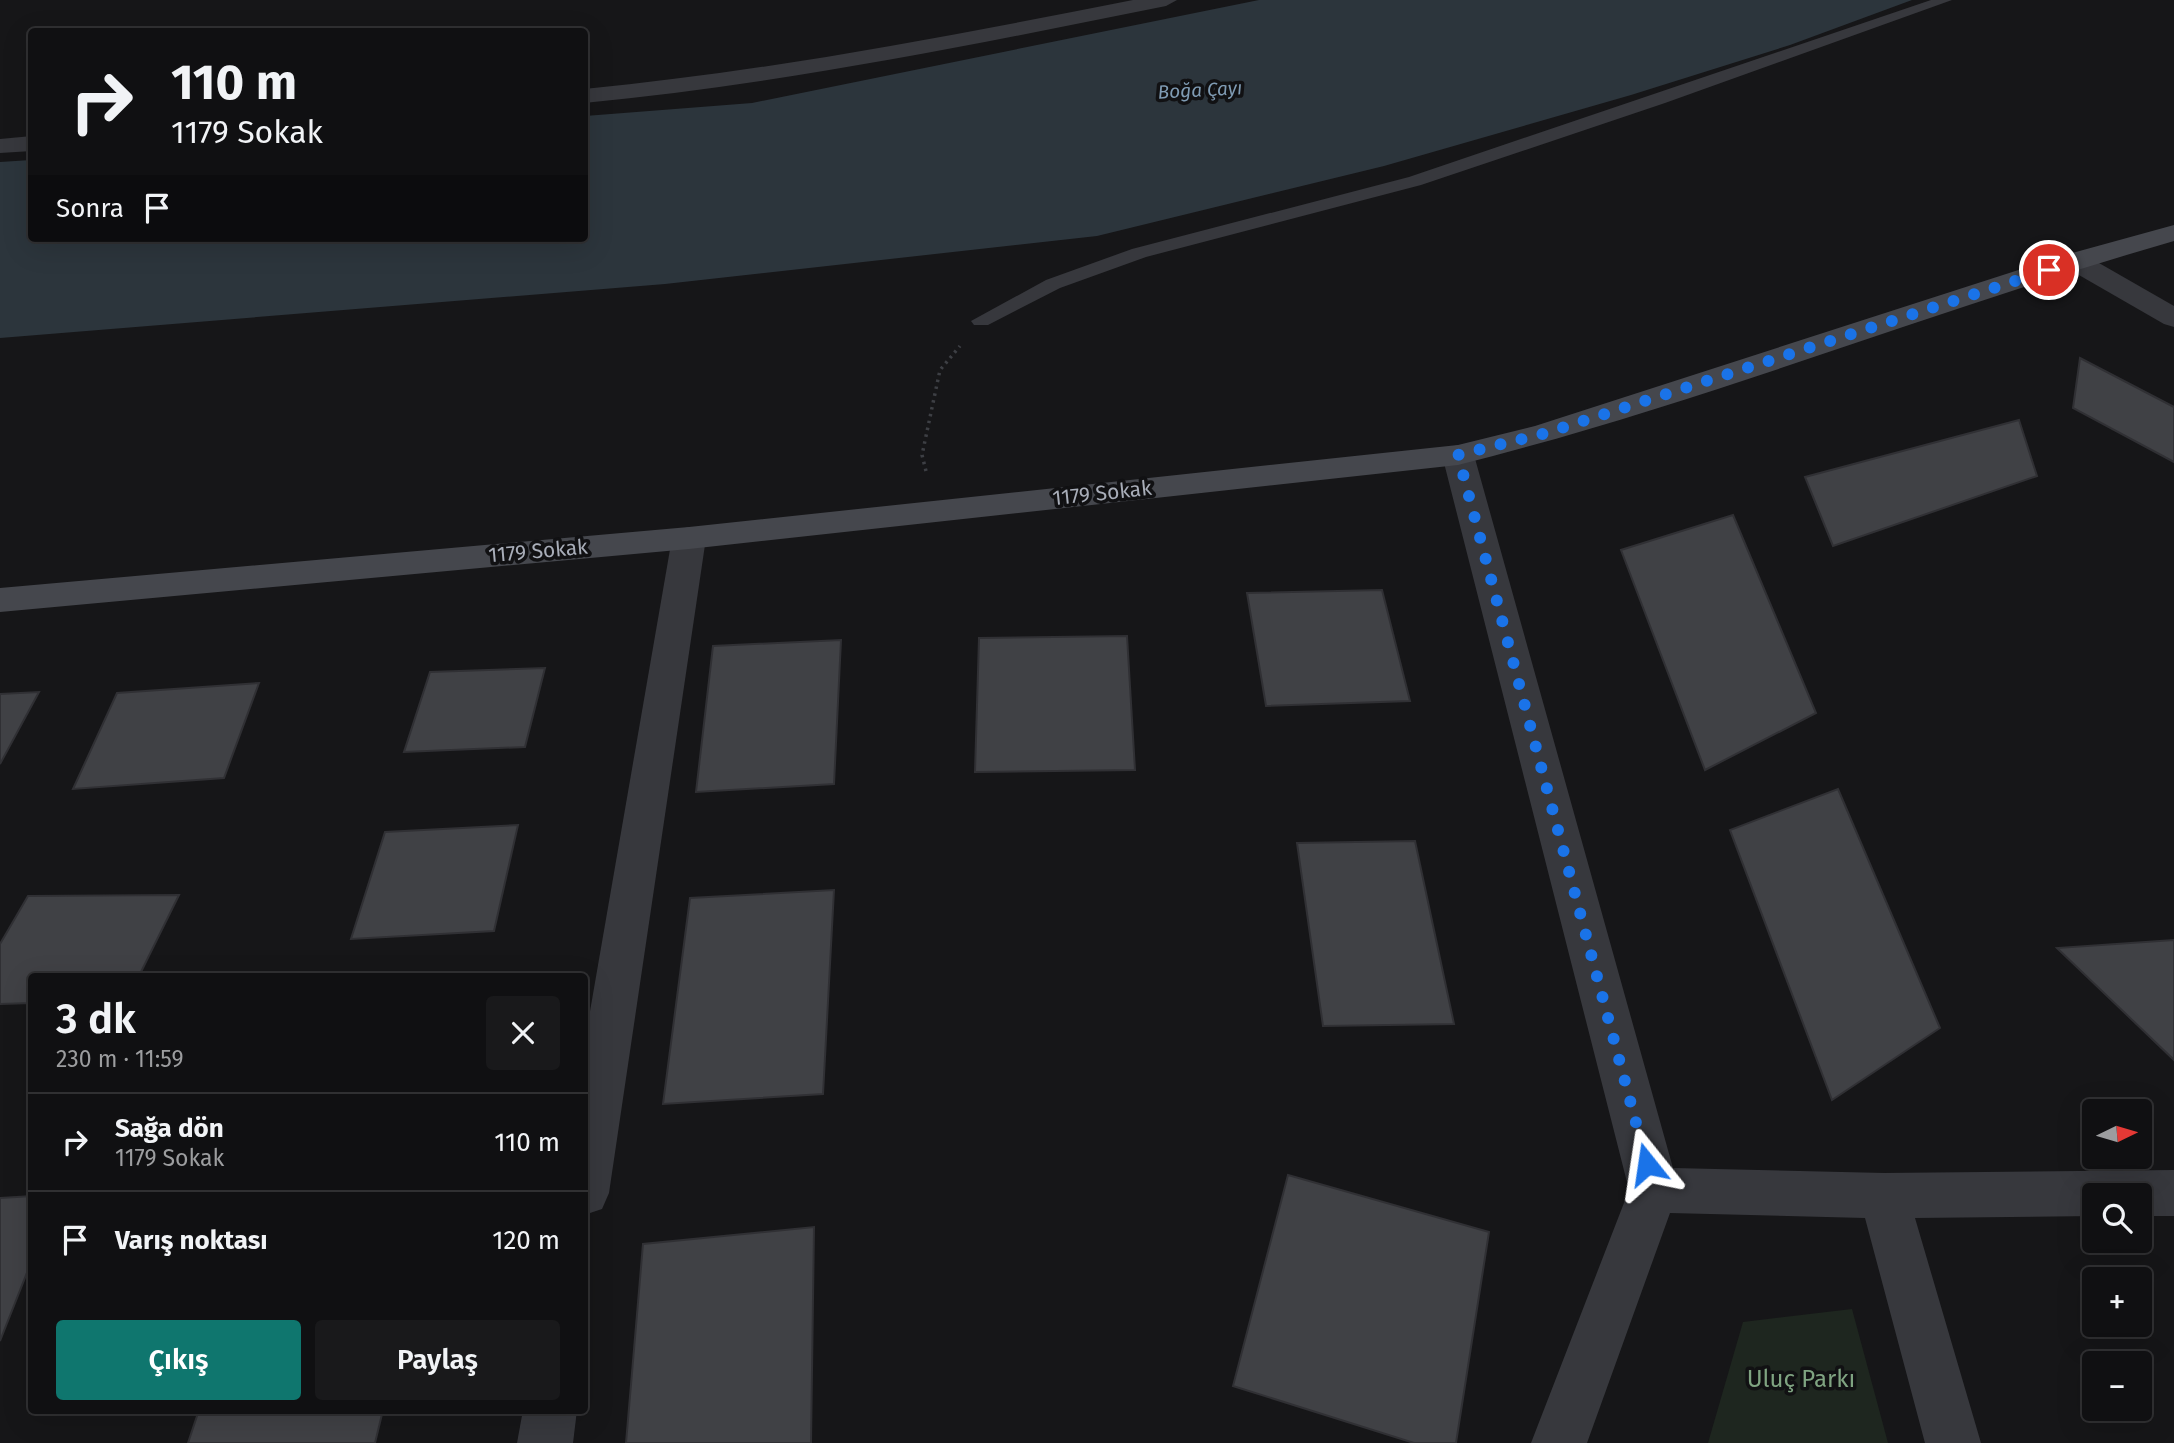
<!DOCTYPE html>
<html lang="tr">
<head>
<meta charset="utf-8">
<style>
	:root { --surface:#101012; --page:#19191b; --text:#f1f3f6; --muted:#9c9d9f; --line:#303032; --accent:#0f766e }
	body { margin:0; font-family:"Fira Sans",sans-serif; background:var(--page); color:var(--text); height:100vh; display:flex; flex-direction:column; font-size:26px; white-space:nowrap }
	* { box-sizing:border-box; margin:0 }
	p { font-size:23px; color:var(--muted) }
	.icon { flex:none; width:38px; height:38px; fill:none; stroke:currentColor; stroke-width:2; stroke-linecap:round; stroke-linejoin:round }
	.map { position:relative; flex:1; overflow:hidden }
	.sheet { position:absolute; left:28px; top:973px; width:560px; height:441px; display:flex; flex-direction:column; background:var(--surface); border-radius:7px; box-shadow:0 7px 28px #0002,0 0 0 2px var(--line) }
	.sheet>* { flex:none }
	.top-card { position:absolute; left:28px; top:28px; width:560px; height:214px; border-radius:7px; box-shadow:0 7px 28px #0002,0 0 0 2px var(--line); background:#101012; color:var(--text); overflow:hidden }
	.needle { width:46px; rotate:85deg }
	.controls { position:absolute; left:2082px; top:1099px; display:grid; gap:14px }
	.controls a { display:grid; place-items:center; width:70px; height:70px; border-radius:7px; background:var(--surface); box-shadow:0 7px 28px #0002,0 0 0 2px var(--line); font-size:35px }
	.pin { position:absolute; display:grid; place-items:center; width:60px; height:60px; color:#fff; margin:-30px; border:4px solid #fff; border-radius:50%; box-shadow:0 2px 7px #0007 }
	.me { position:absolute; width:77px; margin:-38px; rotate:345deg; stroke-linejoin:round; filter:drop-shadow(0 0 5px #0008) }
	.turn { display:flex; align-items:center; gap:24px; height:147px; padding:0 28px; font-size:32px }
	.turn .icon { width:91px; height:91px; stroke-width:2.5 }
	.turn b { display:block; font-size:49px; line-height:60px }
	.then { display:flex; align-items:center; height:66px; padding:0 28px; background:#0003; gap:14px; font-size:26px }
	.round { display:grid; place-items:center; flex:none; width:74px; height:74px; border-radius:7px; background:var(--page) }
	.head { display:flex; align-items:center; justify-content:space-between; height:119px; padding:0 28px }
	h1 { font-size:42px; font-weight:600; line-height:52px }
	.cta { display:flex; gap:14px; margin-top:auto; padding:14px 28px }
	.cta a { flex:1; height:80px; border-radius:7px; background:var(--accent); color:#fff; font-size:28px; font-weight:600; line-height:80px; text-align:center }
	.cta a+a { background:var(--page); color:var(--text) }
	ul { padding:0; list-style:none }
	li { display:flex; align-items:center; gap:21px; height:98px; padding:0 28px; border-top:2px solid var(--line) }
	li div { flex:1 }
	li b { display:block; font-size:26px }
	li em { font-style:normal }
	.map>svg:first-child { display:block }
	.green { fill:#1e261f }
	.water { fill:#2c353c }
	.building { fill:#404145; stroke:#303034; stroke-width:2 }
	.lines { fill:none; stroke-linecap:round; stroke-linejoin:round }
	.path { stroke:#3d3f44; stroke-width:3.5; stroke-dasharray:2.5 4.5; stroke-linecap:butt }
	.lane { fill:#37383d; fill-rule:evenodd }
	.street { fill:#37383d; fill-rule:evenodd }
	.secondary { fill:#45474d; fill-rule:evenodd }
	.route { stroke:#1a73e8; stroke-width:12; stroke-dasharray:0 21.6 }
	.labels { text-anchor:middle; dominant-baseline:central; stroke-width:7; stroke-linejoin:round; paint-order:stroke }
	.far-water-label { font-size:19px; font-style:italic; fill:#7f9bb3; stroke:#111113 }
	.street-label { font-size:21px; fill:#a8adb8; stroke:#111113 }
	.near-park-label { font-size:24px; fill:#7fa381; stroke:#111113 }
</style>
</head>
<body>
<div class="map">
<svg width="2174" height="1443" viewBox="0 0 2174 1443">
	<rect width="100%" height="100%" fill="#161618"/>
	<polygon class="green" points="1852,1309 1888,1443 1708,1443 1743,1322"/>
	<polygon class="water" points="1259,0 1912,0 1790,45 1631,95 1384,166 1097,236 665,284 0,338 0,162 31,160 32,238 584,238 585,116 752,103"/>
	<g class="building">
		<polygon points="2080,358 2174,407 2174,462 2073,408"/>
		<polygon points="2019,420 2037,476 1833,546 1805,477"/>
		<polygon points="1733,515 1816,713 1705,770 1621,550"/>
		<polygon points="1382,590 1410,701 1266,706 1247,593"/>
		<polygon points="1127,636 1135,770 975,772 979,638"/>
		<polygon points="841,640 834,784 696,792 713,646"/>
		<polygon points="545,668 525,747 404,752 430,672"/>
		<polygon points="259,683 224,778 73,789 117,693"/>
		<polygon points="39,692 0,764 0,694"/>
		<polygon points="1838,789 1940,1028 1832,1100 1730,830"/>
		<polygon points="518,825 494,931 351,939 385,832"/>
		<polygon points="1415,841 1454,1024 1323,1026 1297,843"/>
		<polygon points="834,890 823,1094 663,1104 690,898"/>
		<polygon points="179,895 139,976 32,976 32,1003 0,1004 0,944 28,896"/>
		<polygon points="2174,940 2174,1060 2057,948"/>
		<polygon points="1288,1175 1489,1232 1456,1443 1414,1443 1233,1386"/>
		<polygon points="32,1196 32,1260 0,1341 0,1198"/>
		<polygon points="814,1227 811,1443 626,1443 643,1244"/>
		<polygon points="199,1410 383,1410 375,1443 188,1443"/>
	</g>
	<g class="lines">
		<polyline class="path" points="926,471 922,455 940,370 960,346"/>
		<polygon class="lane" points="1931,0 1952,0 1665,103 1421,185 1146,257 1060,288 988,325 974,325 971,321 1046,280 1132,249 1409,177"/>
		<g class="street">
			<path d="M 1133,0 L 1177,0 L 1166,6 C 973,45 781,84 584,103 L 584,89 C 770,71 951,36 1133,0 Z"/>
			<polygon points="32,136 32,151 0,153 0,139"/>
			<polygon points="2075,253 2085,255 2174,306 2174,327 2164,324 2065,267 2061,261 2065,255"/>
			<polygon points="1458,445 1469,448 1474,455 1673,1168 1884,1173 2174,1170 2174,1216 2140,1216 2140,1195 2095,1195 2095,1216 1915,1218 1981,1443 1925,1443 1865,1218 1670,1213 1587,1443 1531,1443 1629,1190 1442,455 1447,448"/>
			<polygon points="689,527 701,530 706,538 609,1193 602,1209 584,1215 584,1046 672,538 677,530"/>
			<polygon points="523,1410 577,1410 573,1443 517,1443"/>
		</g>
		<path class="secondary" d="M 2174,225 L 2174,241 C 1934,310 1701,404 1458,465 L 689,549 L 0,612 L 0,588 L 689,527 L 1458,445 L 1535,426 L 2065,255 Z"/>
	</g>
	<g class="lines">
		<polyline class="route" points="1647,1164 1458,455 1546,433 2049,270"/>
	</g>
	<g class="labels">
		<g class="far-water-label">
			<text transform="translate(1200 90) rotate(-3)">Boğa Çayı</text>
		</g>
		<g class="street-label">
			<text transform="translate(1102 493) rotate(-6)">1179 Sokak</text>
			<text transform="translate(538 551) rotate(-5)">1179 Sokak</text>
		</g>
		<g class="near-park-label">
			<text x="1801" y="1379">Uluç Parkı</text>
		</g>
	</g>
</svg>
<div class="controls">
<a><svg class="needle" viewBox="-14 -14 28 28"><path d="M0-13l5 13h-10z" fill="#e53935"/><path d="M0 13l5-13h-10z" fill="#9c9d9f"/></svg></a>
<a><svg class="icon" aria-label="search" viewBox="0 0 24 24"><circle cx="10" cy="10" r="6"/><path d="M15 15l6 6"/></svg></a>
<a>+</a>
<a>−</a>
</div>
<div class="pin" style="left:2049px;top:270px;background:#d93025"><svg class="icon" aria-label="arrive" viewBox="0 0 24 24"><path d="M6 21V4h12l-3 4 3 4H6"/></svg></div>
<svg class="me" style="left:1647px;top:1164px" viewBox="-20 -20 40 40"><path d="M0-17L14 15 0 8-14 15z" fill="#1a73e8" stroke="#fff" stroke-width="4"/></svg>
<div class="top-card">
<div class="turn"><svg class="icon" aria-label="right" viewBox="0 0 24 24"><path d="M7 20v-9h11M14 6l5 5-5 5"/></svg><div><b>110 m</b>1179 Sokak</div></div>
<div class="then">Sonra<svg class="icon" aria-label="arrive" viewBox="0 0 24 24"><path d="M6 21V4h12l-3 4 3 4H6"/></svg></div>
</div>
<section class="sheet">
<div class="head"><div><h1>3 dk</h1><p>230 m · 11:59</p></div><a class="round"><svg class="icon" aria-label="close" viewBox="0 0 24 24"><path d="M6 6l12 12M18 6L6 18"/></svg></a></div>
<ul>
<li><svg class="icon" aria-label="right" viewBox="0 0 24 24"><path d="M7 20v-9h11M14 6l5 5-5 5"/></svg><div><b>Sağa dön</b><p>1179 Sokak</p></div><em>110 m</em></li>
<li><svg class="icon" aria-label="arrive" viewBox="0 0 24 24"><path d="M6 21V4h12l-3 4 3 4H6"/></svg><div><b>Varış noktası</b></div><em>120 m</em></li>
</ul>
<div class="cta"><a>Çıkış</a><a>Paylaş</a></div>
</section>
</div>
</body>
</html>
